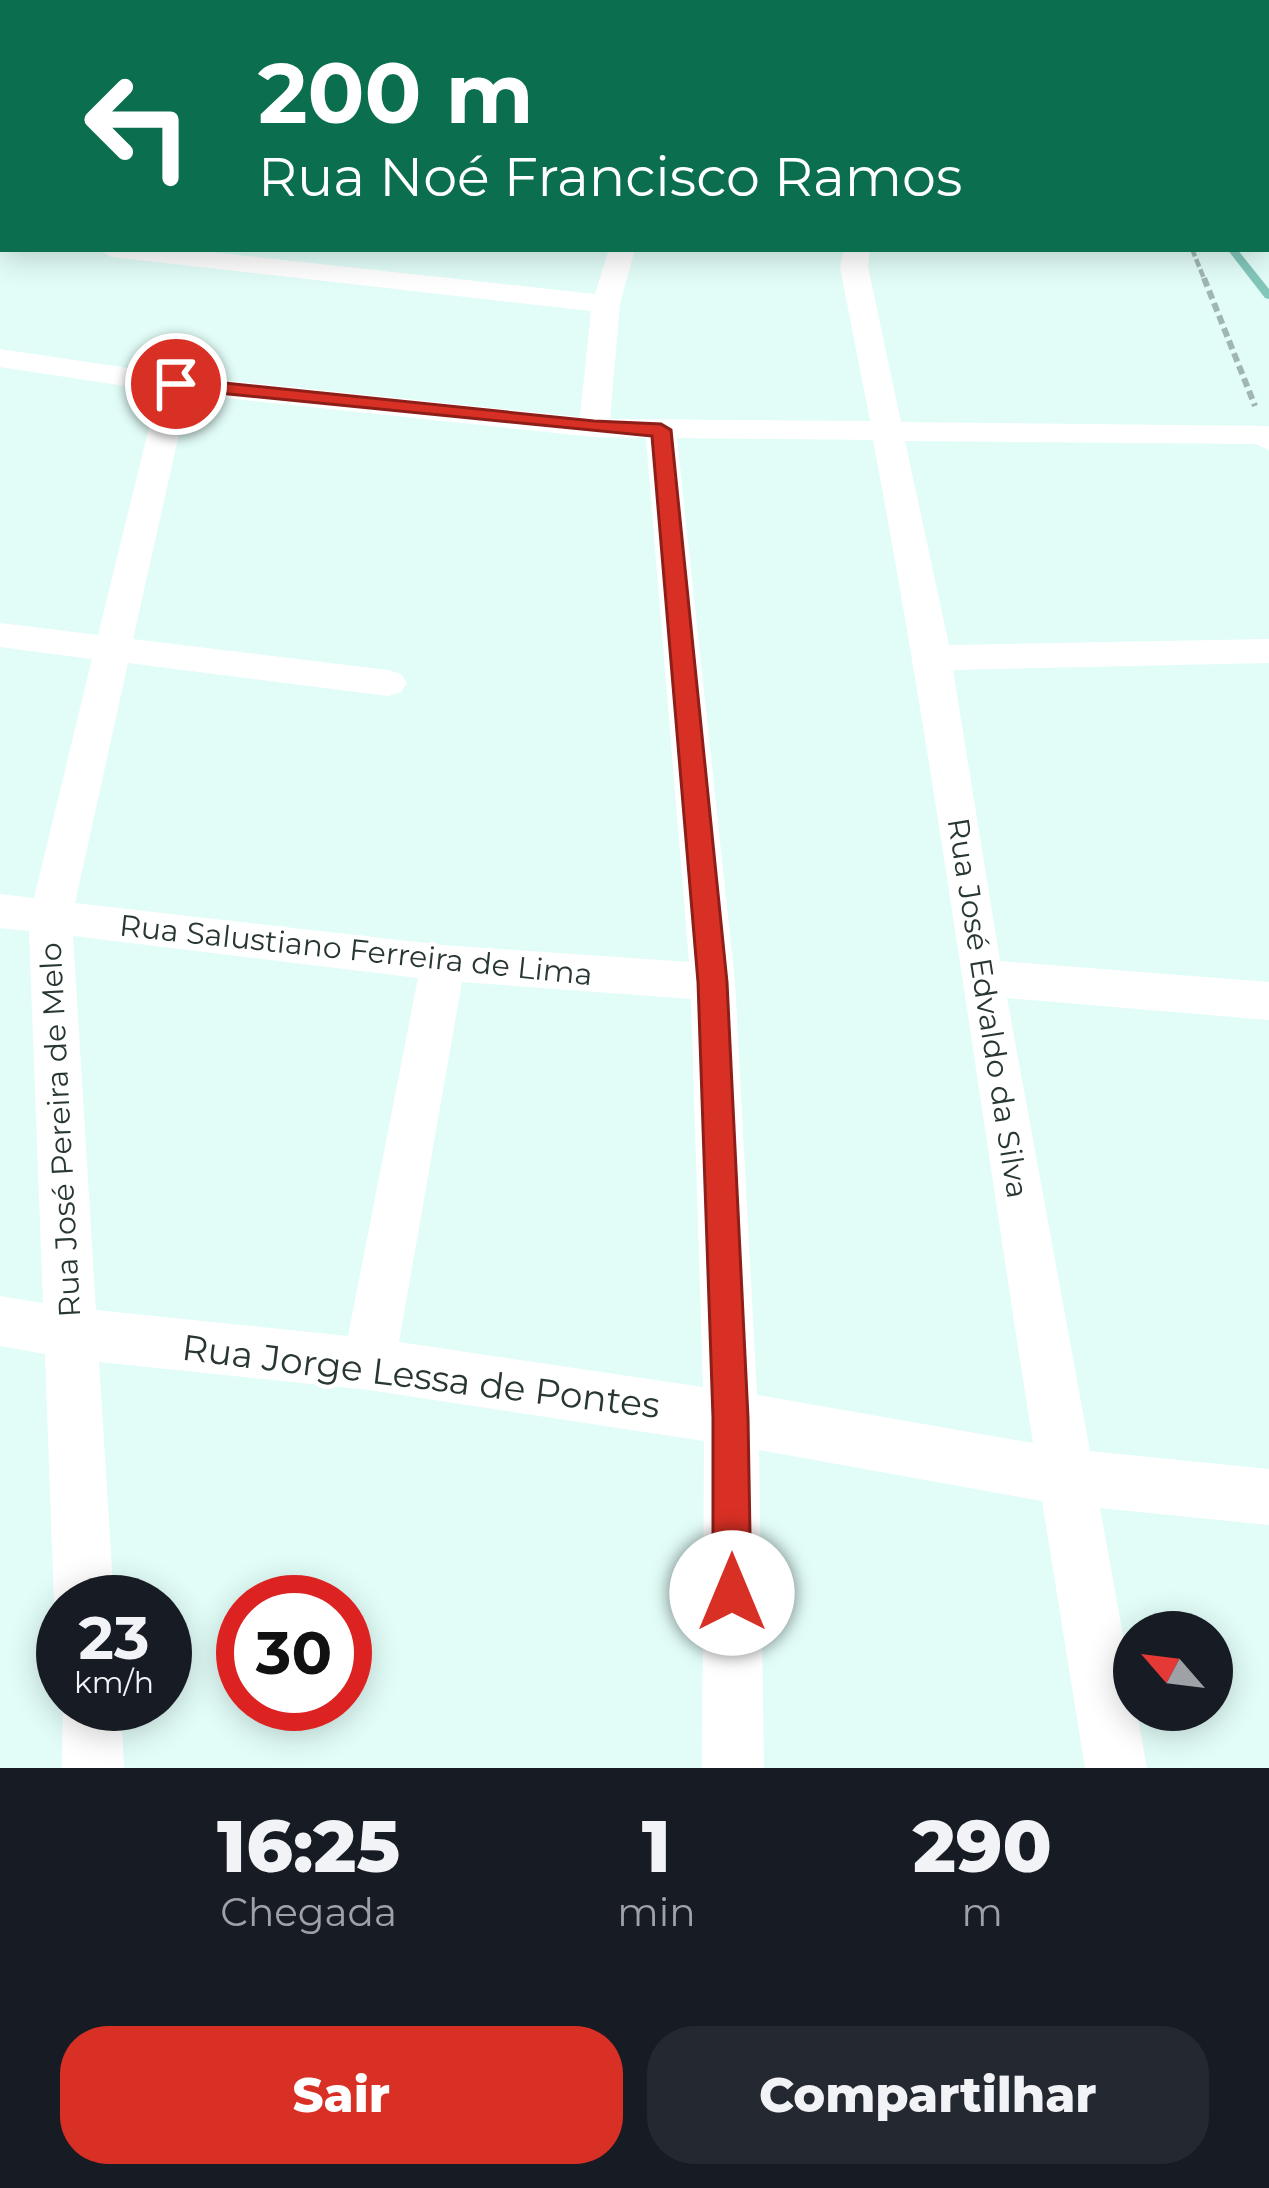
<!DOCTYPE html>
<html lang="pt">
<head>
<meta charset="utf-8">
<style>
	:root { --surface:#171b24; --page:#242831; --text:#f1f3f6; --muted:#9ea1a6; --accent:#d93025 }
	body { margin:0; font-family:Montserrat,sans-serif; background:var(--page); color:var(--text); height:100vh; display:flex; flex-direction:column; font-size:45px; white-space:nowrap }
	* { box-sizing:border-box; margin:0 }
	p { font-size:39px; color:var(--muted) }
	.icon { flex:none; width:66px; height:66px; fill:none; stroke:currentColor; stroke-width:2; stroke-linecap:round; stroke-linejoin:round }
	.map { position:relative; height:1768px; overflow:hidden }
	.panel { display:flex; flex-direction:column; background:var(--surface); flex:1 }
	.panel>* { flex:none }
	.top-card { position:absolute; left:0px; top:0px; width:1269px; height:252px; box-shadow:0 6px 30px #0003; background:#0b6e4f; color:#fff; overflow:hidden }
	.needle { width:78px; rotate:298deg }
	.buttons { position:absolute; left:1113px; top:1611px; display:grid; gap:24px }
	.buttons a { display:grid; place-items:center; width:120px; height:120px; border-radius:50%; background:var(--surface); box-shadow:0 6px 30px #0003; font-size:60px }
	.speed { position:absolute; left:36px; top:1575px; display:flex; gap:24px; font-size:60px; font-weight:700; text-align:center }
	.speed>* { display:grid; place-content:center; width:156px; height:156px; border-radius:50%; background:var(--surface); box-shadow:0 6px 30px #0003; line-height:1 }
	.speed small { font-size:30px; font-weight:400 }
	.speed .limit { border:18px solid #d22; background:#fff; color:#111 }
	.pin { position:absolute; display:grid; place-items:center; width:102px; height:102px; color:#fff; margin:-51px; border:6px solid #fff; border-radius:50%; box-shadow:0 3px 12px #0007 }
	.me { position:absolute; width:132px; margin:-66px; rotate:0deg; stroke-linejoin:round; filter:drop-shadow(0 0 9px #0008) }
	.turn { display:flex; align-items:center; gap:42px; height:252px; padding:0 60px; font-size:54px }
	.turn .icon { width:156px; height:156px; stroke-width:2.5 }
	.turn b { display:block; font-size:84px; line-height:102px }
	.eta { display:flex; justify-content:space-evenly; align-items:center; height:204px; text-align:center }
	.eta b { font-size:72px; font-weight:800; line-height:84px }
	.primary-button { display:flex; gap:24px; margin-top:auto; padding:24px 60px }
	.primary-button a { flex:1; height:138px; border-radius:48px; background:var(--accent); color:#fff; font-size:48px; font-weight:800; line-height:138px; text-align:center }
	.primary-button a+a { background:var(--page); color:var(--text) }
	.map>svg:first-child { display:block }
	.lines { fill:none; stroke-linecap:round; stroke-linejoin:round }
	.stream { fill:#82c6ba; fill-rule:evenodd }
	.path-far1 { stroke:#a0b6b2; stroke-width:4.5; stroke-dasharray:8 3; stroke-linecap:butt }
	.path { stroke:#a0b6b2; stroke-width:6; stroke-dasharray:9 4.5; stroke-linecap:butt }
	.service { fill:#fff; fill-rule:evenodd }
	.minor { fill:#fff; fill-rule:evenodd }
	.tertiary { fill:#fff; fill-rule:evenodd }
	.route { fill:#d93025; stroke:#8d1f18; stroke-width:3 }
	.labels { text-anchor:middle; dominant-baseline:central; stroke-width:9; stroke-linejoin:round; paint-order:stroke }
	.street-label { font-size:30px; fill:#293734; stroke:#fff }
	.near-street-label { font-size:36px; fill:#293734; stroke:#fff }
</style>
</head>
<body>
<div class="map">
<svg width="1269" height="1768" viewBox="0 0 1269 1768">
	<rect width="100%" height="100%" fill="#e2fdf8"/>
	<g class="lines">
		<g class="stream">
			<polygon points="1185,0 1193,0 1195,3 1187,3"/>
			<polygon points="1227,249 1237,249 1269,289 1269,299 1265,298"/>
		</g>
		<polyline class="path-far1" points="1192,249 1205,281"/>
		<polyline class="path" points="1204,278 1255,406"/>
		<g class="service">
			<rect x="0" y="21" width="3" height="6"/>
			<rect x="0" y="83" width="3" height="10"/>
		</g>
		<g class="minor">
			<polygon points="996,0 1018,0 1021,3 999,3"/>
			<polygon points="0,90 3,91 3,105 0,104"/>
			<rect x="1266" y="212" width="3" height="16"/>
			<rect x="0" y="228" width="3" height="16"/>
			<path d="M 98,249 L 184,249 L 595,294 L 609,249 L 635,249 L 620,304 L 610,419 L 870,421 L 840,267 L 844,249 L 870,249 L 868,267 L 901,422 L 1269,426 L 1269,450 L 1256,444 L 905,441 L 949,645 L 1269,639 L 1269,663 L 953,670 L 1000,961 L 1269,982 L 1269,1020 L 1007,998 L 1090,1451 L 1269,1469 L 1269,1525 L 1100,1508 L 1147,1768 L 1085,1768 L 1042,1501 L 759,1450 L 764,1768 L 702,1768 L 704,1441 L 369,1390 L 99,1362 L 114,1602 L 63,1602 L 63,1623 L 54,1602 L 45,1354 L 0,1346 L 0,1296 L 43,1303 L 29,931 L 0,928 L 0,894 L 34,898 L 92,659 L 0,647 L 0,623 L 98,635 L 158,391 L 0,367 L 0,349 L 175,375 L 580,417 L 591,311 L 111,257 ZM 188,394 L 594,437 L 646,438 L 689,962 L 443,945 L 75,903 L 128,663 L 388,696 L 401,692 L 407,683 L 401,674 L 388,670 L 133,639 ZM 677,438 L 873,440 C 936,773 980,1109 1033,1443 L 757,1395 L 735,982 ZM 73,936 L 418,978 L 348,1336 L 96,1310 ZM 462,982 L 691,999 L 703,1387 L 399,1342 Z"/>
			<polygon points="63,1695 63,1704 121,1704 124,1768 62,1768"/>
		</g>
		<g class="tertiary">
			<polygon points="372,0 422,0 424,3 375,3"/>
			<polygon points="449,0 480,0 447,3"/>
			<rect x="1266" y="139" width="3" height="18"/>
		</g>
	</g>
	<polygon class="route" points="176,378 594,421 661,424 671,430 727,982 748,1418 751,1593 746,1607 732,1612 718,1607 713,1593 713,1418 698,982 652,436 169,388 166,384"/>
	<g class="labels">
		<g class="street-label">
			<text transform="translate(356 950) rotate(6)">Rua Salustiano Ferreira de Lima</text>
			<text transform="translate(988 1008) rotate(81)">Rua José Edvaldo da Silva</text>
			<text transform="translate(60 1130) rotate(-93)">Rua José Pereira de Melo</text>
		</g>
		<g class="near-street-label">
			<text transform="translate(421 1376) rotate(7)">Rua Jorge Lessa de Pontes</text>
		</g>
	</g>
</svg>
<div class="buttons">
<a><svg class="needle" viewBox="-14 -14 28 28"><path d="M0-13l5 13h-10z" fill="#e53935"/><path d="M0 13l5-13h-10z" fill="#9ea1a6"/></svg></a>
</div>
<div class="speed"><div>23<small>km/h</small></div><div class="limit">30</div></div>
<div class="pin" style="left:176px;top:384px;background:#d93025"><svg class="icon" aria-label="arrive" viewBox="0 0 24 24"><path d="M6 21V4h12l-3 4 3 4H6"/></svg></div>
<svg class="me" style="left:732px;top:1593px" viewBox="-20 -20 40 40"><circle r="19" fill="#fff"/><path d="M0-13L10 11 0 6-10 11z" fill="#d93025"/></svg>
<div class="top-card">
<div class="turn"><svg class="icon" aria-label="left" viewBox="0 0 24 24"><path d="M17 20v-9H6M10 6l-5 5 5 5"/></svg><div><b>200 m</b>Rua Noé Francisco Ramos</div></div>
</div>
</div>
<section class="panel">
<div class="eta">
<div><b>16:25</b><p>Chegada</p></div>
<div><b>1</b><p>min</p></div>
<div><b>290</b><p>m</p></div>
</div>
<div class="primary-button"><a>Sair</a><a>Compartilhar</a></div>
</section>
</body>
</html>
